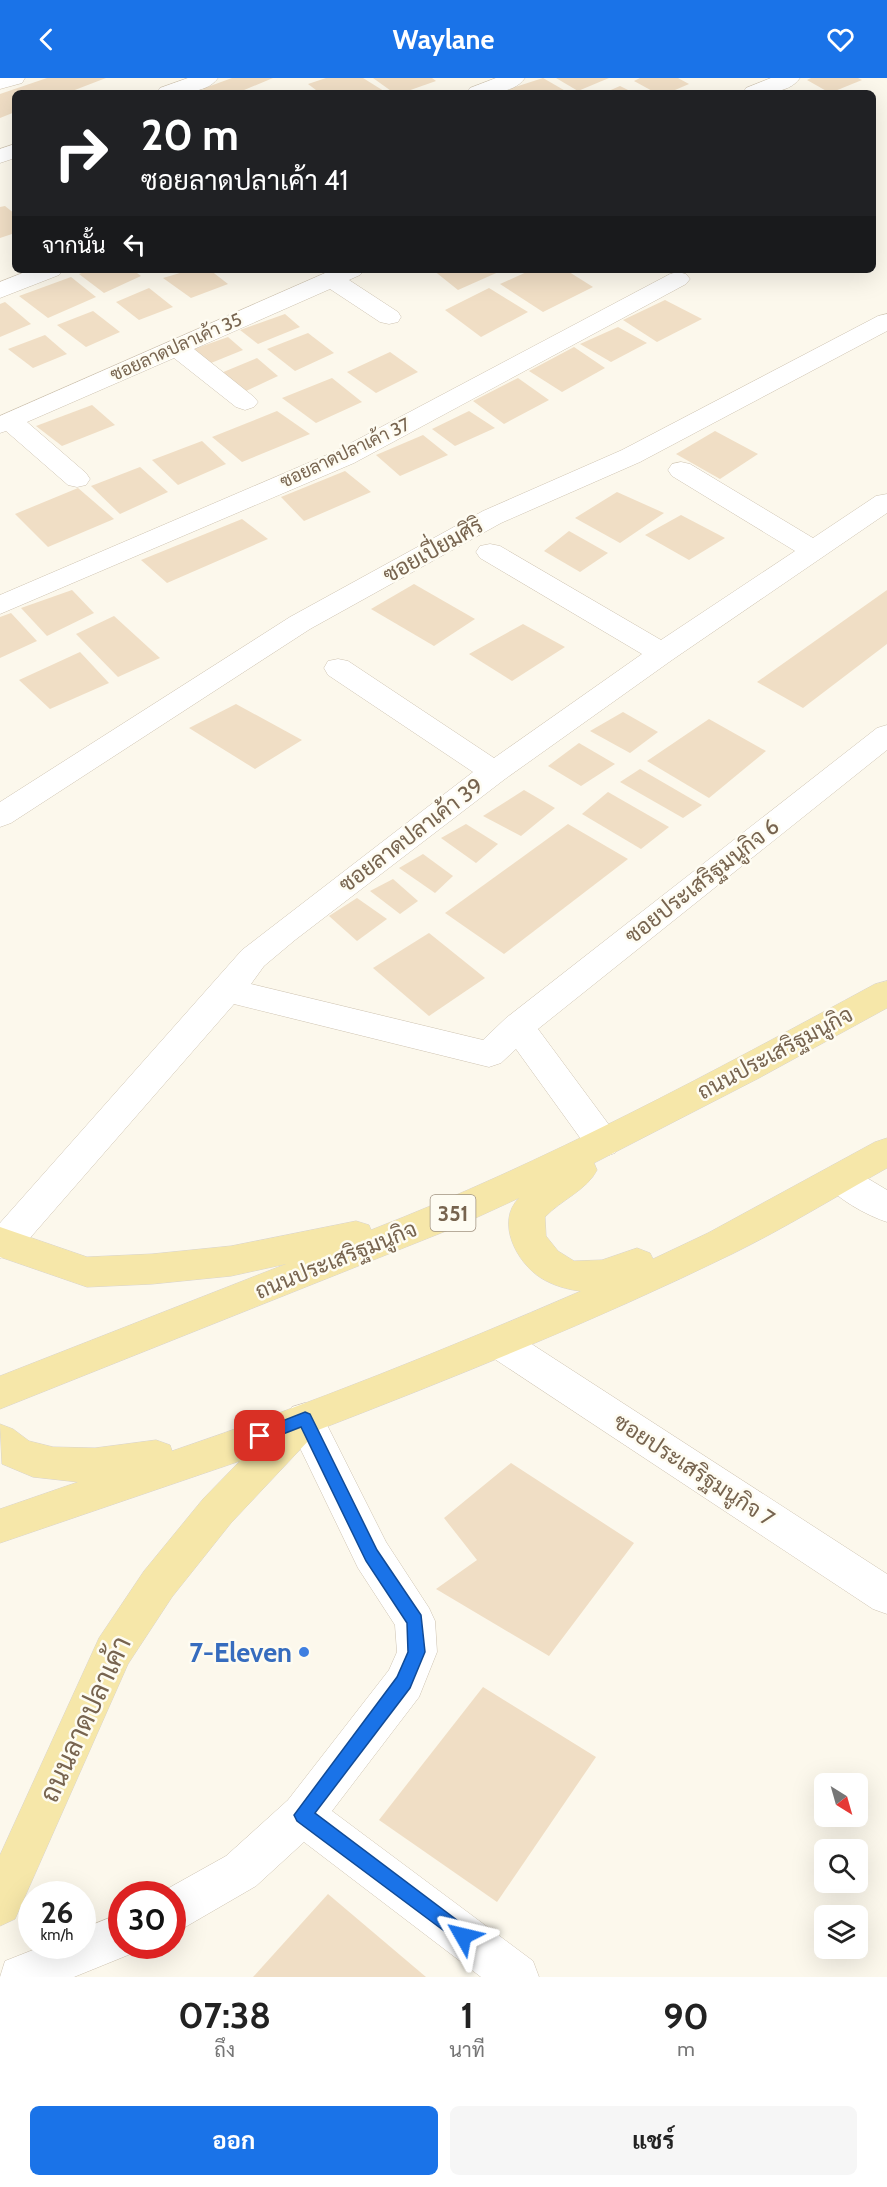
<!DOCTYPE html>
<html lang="th">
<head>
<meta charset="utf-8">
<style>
	:root { --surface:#fff; --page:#f6f6f6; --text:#222; --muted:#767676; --accent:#1a73e8 }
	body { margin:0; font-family:Cabin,Sarabun,sans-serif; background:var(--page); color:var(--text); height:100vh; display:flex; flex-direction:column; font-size:22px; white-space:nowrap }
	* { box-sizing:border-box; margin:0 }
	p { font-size:20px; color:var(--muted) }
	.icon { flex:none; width:33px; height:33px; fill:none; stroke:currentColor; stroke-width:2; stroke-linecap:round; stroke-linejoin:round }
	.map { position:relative; height:1899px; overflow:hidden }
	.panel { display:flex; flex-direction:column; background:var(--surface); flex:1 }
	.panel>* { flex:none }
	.guide { position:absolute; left:12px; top:12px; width:864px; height:183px; border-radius:9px; box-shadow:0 6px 24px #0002; background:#202124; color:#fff; overflow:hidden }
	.needle { width:39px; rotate:143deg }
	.controls { position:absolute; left:814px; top:1695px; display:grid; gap:12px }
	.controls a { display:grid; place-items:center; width:54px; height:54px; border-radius:9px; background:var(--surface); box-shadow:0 6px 24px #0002; font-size:30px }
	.speed { position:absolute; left:18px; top:1803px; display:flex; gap:12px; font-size:30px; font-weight:700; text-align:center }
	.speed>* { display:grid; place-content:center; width:78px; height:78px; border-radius:50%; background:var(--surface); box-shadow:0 6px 24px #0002; line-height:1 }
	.speed small { font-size:15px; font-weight:400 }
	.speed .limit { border:9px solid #d22; background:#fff; color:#111 }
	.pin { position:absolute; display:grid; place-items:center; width:51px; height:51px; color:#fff; margin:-26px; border-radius:12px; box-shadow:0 3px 9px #0006 }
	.me { position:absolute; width:66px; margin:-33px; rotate:307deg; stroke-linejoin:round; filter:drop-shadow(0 0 4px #0008) }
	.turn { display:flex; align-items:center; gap:21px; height:126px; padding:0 30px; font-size:27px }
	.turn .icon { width:78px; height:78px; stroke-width:2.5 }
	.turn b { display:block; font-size:42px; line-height:51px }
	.then { display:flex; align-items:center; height:57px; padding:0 30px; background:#0003; gap:12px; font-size:22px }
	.eta { display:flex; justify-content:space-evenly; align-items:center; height:102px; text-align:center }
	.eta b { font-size:36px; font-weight:700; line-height:42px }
	.primary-button { display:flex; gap:12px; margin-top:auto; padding:12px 30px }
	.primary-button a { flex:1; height:69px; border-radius:9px; background:var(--accent); color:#fff; font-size:24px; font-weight:700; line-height:69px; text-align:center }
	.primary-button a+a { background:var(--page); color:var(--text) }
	header { display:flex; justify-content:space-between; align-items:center; height:78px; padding:0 30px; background:var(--accent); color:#fff; font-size:27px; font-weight:700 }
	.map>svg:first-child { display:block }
	.building { fill:#f0dec5 }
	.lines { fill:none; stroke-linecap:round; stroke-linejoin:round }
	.minor-casing { stroke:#cec3b1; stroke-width:1 }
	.major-casing { stroke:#d9d4ce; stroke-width:1 }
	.minor { fill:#fff; fill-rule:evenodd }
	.major { fill:#f6e7a9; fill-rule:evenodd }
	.route { fill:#1a73e8; stroke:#114b97; stroke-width:1.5 }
	.shop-dot { fill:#3f7fe0; stroke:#fefcf2; stroke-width:2 }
	.labels { text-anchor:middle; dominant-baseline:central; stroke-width:5; stroke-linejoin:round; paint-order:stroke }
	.far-street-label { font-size:18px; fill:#77644f; stroke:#fefcf2 }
	.shield { fill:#fefcf2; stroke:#a09280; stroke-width:1.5 }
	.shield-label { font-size:21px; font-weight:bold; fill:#77644f }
	.street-label { font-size:22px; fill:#77644f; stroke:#fefcf2 }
	.near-shop-label { font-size:27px; font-weight:bold; fill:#366cbe; stroke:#fefcf2; text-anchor:end }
	.near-street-label { font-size:27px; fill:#77644f; stroke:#fefcf2 }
</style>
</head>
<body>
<header><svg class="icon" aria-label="back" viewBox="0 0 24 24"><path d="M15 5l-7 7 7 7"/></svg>Waylane<svg class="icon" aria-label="heart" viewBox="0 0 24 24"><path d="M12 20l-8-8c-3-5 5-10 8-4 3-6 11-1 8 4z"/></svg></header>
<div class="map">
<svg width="887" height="1899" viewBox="0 0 887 1899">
	<rect width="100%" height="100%" fill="#fcf8ec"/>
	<g class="building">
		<polygon points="47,0 106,0 67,15 15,15 15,34 0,40 0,16"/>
		<polygon points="232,0 273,0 237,15 209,15 202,11"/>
		<polygon points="326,0 363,0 387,15 320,15 308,6"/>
		<polygon points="373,0 432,0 436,3 402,15 394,15"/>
		<polygon points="543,0 569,15 515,15 509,11"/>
		<polygon points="556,0 609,0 578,13"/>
		<polygon points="640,0 678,0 689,6 668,15 656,15 634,3"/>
		<polygon points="811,0 858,0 862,2 830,15 807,2"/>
		<polygon points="620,8 634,15 604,15"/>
		<polygon points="5,128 15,136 15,155 0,160 0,129"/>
		<polygon points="90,192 133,192 141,198 104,215 79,196"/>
		<polygon points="190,192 210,192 228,206 191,220 163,200"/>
		<polygon points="433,192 503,192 458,212"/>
		<polygon points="531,192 566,192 593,209 543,234 500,206"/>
		<polygon points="71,199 96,219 48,240 19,218"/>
		<polygon points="149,210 173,229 139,242 116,224"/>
		<polygon points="489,210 528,234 481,259 445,232"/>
		<polygon points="665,222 702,241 657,264 623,242"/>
		<polygon points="5,224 31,246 0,259 0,226"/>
		<polygon points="93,233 120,254 86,269 57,247"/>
		<polygon points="285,236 300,249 258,266 240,252"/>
		<polygon points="618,249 647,265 611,284 580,266"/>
		<polygon points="308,255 334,275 295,293 267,271"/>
		<polygon points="45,257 67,276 33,290 8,271"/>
		<polygon points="228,259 243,272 211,285 194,271"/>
		<polygon points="574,269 605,290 562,314 529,293"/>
		<polygon points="390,274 418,294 376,315 347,294"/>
		<polygon points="257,280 278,298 244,314 221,295"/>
		<polygon points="332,300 362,324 316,345 282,320"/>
		<polygon points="518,300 549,322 504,346 473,323"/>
		<polygon points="92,327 115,347 62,368 36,348"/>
		<polygon points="277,333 310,356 242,384 212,359"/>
		<polygon points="469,333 495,350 455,368 432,351"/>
		<polygon points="715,353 758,376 720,401 676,376"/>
		<polygon points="423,357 448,377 400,398 376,377"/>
		<polygon points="202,363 226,386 178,407 152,382"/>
		<polygon points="140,389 168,414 120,436 91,408"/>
		<polygon points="345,393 371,414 304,443 281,419"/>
		<polygon points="78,410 114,441 48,469 15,436"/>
		<polygon points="617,414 664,435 620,465 575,440"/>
		<polygon points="681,437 725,460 689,482 645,457"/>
		<polygon points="242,441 268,461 167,505 141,482"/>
		<polygon points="569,453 608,475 580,494 544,473"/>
		<polygon points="414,506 475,541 434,568 371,531"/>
		<polygon points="72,512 94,535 47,558 21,530"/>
		<polygon points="887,512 887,566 803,630 757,604"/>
		<polygon points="11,535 37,563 0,580 0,539"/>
		<polygon points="114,538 160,580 118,599 76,556"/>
		<polygon points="523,546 565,569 512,603 469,576"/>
		<polygon points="80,574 109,605 50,631 19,602"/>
		<polygon points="236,626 302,662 255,691 189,650"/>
		<polygon points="623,634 658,654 630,675 590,653"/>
		<polygon points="709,641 766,673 709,720 647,683"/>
		<polygon points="579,665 615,686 581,708 548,688"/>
		<polygon points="640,691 702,727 683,740 620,704"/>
		<polygon points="524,712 555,730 521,758 483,738"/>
		<polygon points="608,714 669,749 641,771 582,736"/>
		<polygon points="466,746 498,766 476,785 441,760"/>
		<polygon points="568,746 628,781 504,876 445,835"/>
		<polygon points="423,776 453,798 435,815 399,790"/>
		<polygon points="393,801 418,823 400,836 370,813"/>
		<polygon points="357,820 387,841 357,863 329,838"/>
		<polygon points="429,855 485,900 429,938 373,890"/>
		<polygon points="511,1385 634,1465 549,1578 436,1511 477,1482 444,1440"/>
		<polygon points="483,1609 596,1679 497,1824 379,1742"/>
		<polygon points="328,1816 426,1899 253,1899"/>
	</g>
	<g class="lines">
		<defs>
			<g id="minor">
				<polygon points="0,0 25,0 22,5 0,11"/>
				<path d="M 188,0 L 218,0 C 206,17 175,15 157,15 L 160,10 Z"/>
				<path d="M 496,0 L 525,0 C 513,17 485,15 467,15 L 470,10 Z"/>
				<path d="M 771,0 L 800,0 C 788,17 761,15 743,15 L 746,10 Z"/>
				<polygon points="15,66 15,80 0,85 0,71"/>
				<polygon points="30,192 63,192 59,197 0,220 0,204"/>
				<polygon points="332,192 364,192 360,197 349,202 398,234 401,239 398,244 389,246 380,244 330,211 194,271 254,319 258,324 254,329 245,332 236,329 174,280 27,344 86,395 90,401 86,407 77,409 68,407 6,353 0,355 0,338"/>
				<polygon points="678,194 686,196 690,201 686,206 354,385 0,536 0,517 336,373 670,196"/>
				<polygon points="887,236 887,253 640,384 501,445 310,551 11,745 0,749 0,724 290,539 483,433 622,372 878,238"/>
				<polygon points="681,384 690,386 813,460 876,418 887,416 887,435 672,582 505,701 295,862 264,888 251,906 483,962 506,940 877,650 887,647 887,672 538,951 615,1055 620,1065 615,1075 603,1079 591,1075 516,971 501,985 489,989 234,926 16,1176 0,1180 0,1145 242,872 473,694 328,597 324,590 328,583 338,581 348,583 494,680 642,576 480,480 476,474 480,468 490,466 500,468 661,562 795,473 672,398 668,392 672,386"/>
				<path d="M 840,1087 L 852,1091 L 887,1112 L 887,1144 C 868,1138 832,1119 823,1101 L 828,1091 Z"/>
				<polygon points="500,1249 513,1254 887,1496 887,1536 873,1531 487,1276 482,1265 487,1254"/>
				<polygon points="305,1325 318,1329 386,1464 429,1530 435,1543 437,1574 419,1619 332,1733 533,1883 539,1899 481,1899 304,1764 256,1808 187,1848 172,1855 172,1816 158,1816 226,1778 288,1722 389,1592 397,1574 395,1547 358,1490 286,1341 292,1329"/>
				<polygon points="122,1835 122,1868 140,1868 138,1873 74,1899 0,1899 5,1883 43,1868 82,1868 82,1851"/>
			</g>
			<path id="major" d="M 887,903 L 887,930 L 759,1000 L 594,1085 L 597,1092 C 587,1112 561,1122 545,1139 L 546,1158 L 558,1173 L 574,1183 L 602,1182 L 637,1170 L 650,1175 L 653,1181 L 708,1155 L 875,1064 L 887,1060 L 887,1090 C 835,1119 785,1150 732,1176 C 595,1243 455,1299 313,1354 L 310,1361 L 231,1445 L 172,1519 L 128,1586 L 15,1841 L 0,1848 L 0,1777 L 99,1560 L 144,1493 L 203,1421 L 240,1383 L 0,1465 L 0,1431 L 78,1404 L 33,1399 L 2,1386 L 0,1346 L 13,1351 L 29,1363 L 53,1369 L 95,1370 L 156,1362 L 170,1367 L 172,1373 C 310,1326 447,1271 581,1213 C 568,1212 552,1207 541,1200 C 517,1185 495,1144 519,1120 L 456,1149 L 0,1331 L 0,1298 L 286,1186 L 231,1198 L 152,1206 L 87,1209 L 0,1179 L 0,1149 L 87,1179 L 152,1176 L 231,1168 L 356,1143 L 369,1147 L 371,1152 C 546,1084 711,995 875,906 Z"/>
		</defs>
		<use href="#minor" class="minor-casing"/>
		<use href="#major" class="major-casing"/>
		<use href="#minor" class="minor"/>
		<use href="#major" class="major"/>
	</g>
	<polygon class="route" points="305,1334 310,1336 377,1472 421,1537 425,1574 410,1610 315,1735 470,1852 472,1858 470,1865 463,1867 297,1743 294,1737 397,1599 408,1574 407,1545 366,1483 301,1349 260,1365 254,1363 252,1358 254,1354"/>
	<circle class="shop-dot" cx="304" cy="1574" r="6"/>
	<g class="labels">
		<g class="far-street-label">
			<text transform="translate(176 269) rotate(-24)">ซอยลาดปลาเค้า 35</text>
			<text transform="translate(345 375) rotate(-25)">ซอยลาดปลาเค้า 37</text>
		</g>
		<rect class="shield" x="430.5" y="1117" width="45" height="36" rx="4.5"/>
		<g class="shield-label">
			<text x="453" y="1135">351</text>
		</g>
		<g class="street-label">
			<text transform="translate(433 472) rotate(-29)">ซอยเปี่ยมศิริ</text>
			<text transform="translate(411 757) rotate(-37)">ซอยลาดปลาเค้า 39</text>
			<text transform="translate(702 803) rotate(-38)">ซอยประเสริฐมนูกิจ 6</text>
			<text transform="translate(775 975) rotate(-28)">ถนนประเสริฐมนูกิจ</text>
			<text transform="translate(336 1182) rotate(-22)">ถนนประเสริฐมนูกิจ</text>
			<text transform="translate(694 1392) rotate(33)">ซอยประเสริฐมนูกิจ 7</text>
		</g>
		<g class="near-shop-label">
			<text x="292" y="1574">7-Eleven</text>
		</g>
		<g class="near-street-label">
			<text transform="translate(85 1641) rotate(-65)">ถนนลาดปลาเค้า</text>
		</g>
	</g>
</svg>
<div class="controls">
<a><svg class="needle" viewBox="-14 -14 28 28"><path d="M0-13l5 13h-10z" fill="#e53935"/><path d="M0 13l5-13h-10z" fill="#767676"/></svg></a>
<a><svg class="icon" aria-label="search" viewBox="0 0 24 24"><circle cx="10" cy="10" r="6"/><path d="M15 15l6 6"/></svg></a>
<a><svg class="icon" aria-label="layers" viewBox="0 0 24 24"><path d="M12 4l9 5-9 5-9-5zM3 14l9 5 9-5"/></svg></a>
</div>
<div class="speed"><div>26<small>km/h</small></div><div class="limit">30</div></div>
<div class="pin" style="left:260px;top:1358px;background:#d93025"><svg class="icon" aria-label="arrive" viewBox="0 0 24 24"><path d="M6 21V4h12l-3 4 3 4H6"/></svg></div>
<svg class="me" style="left:463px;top:1858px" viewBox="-20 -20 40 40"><path d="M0-17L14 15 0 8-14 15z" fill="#1a73e8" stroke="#fff" stroke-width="4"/></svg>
<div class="guide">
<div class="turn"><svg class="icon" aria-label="right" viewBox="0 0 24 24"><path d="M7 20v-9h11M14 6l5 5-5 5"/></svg><div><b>20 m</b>ซอยลาดปลาเค้า 41</div></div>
<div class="then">จากนั้น<svg class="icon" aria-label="left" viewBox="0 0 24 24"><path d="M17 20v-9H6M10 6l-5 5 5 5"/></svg></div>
</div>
</div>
<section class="panel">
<div class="eta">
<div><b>07:38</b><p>ถึง</p></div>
<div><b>1</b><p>นาที</p></div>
<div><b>90</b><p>m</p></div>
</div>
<div class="primary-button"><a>ออก</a><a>แชร์</a></div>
</section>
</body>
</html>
